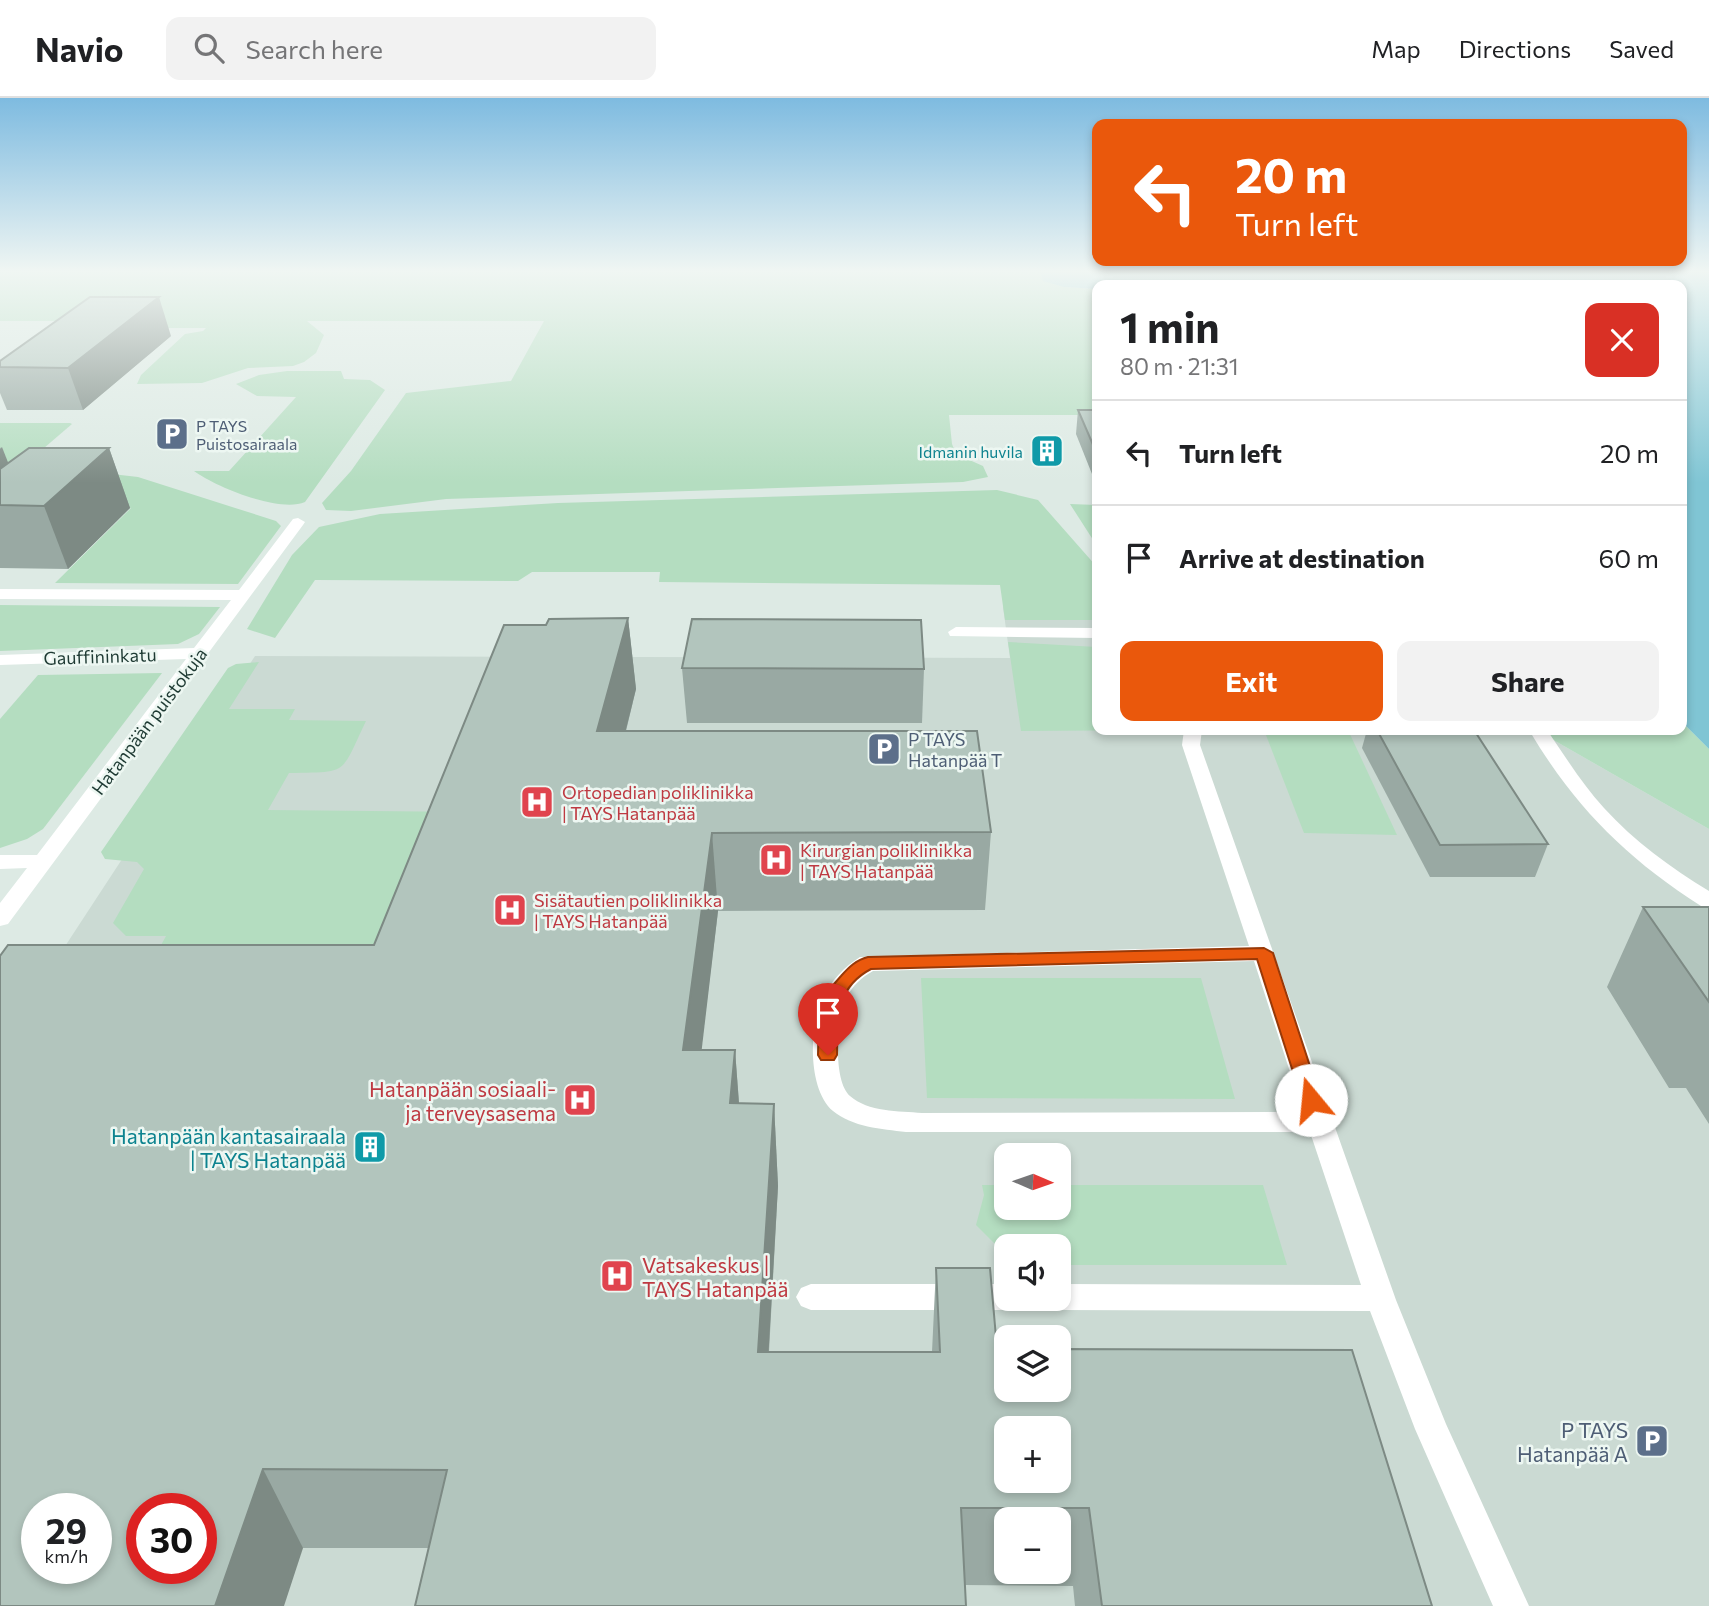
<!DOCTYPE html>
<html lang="en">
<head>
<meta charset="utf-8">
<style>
	:root { --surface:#fff; --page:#f2f2f2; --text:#202124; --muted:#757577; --line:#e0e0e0; --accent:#ea580c }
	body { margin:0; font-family:Commissioner,sans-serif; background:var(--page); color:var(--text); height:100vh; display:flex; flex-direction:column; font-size:26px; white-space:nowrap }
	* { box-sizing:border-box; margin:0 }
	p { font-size:23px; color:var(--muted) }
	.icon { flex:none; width:38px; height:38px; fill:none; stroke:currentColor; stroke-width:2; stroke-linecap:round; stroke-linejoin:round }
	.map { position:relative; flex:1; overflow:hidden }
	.side { position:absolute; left:1092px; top:182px; width:595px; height:455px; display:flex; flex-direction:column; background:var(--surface); border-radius:14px; box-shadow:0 4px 10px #0003 }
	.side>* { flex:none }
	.top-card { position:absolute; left:1092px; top:21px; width:595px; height:147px; border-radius:14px; box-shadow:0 4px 10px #0003; background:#ea580c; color:#fff; overflow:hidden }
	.needle { width:46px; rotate:92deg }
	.controls { position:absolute; left:994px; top:1045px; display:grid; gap:14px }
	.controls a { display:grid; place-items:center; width:77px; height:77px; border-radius:14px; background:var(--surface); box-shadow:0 4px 10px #0003; font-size:35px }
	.speed { position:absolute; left:21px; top:1395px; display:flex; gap:14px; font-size:35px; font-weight:700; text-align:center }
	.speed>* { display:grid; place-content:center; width:91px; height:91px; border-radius:50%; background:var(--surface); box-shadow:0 4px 10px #0003; line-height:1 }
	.speed small { font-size:18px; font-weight:400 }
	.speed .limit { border:10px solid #d22; background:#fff; color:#111 }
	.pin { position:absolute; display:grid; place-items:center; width:60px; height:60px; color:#fff; margin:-72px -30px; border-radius:50% 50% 50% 0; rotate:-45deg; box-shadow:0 0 7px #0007 }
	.pin .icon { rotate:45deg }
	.me { position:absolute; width:77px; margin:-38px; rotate:343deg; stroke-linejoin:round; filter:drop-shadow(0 0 5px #0008) }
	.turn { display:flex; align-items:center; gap:24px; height:147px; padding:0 28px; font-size:32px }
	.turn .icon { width:91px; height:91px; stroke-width:2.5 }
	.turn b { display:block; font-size:49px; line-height:60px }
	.round { display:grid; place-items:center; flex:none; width:74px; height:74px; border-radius:14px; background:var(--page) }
	.head { display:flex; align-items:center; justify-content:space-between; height:119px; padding:0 28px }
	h1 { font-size:42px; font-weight:700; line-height:52px }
	.cta { display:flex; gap:14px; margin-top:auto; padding:14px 28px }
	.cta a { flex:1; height:80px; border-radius:14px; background:var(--accent); color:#fff; font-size:28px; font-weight:700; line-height:80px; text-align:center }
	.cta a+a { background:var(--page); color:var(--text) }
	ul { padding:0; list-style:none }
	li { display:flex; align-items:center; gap:21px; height:105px; padding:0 28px; border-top:2px solid var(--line) }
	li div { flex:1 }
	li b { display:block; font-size:26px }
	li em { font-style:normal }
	header { display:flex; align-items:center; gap:42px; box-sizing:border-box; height:98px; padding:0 35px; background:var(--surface); border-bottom:2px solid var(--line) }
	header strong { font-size:33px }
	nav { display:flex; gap:38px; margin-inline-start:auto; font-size:24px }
	.search { width:490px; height:63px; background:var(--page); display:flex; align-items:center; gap:18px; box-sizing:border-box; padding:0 24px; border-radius:14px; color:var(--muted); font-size:26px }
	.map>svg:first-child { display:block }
	.built { fill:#cbdad3; fill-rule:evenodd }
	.green { fill:#b4ddc0 }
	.water { fill:#80c5d4 }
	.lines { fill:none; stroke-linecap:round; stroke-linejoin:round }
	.minor { fill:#fff; fill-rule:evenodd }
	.wall { fill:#99a9a3; fill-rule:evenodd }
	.shaded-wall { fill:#7d8a84 }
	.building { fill:#b2c5bd; stroke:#7d8a84; stroke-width:2; fill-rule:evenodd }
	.route { fill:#ea580c; stroke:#983908; stroke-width:2 }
	.labels { text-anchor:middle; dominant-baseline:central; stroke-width:5; stroke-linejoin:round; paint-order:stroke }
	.far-service-label { font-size:16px; fill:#4e5e75; stroke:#edf7f2; text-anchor:start }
	.far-culture-label { font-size:16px; fill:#0d838f; stroke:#edf7f2; text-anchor:end }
	.street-label { font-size:18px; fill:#1e3a33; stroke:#edf7f2 }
	.service-label { font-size:18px; fill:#4e5e75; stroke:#edf7f2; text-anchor:start }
	.health-label { font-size:18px; fill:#be3a42; stroke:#edf7f2; text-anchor:start }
	.near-health-label { font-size:21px; fill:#be3a42; stroke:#edf7f2; text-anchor:end }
	.near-culture-label { font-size:21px; fill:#0d838f; stroke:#edf7f2; text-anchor:end }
	.near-service-label { font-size:21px; fill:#4e5e75; stroke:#edf7f2; text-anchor:end }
</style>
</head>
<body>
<header>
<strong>Navio</strong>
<div class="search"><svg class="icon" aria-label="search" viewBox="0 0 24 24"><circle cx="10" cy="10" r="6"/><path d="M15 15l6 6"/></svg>Search here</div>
<nav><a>Map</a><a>Directions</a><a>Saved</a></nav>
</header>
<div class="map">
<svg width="1709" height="1508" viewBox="0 0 1709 1508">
	<rect width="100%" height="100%" fill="#ddeae4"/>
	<path class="built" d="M 1003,509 L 1097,509 L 1097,632 L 1536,632 L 1709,731 L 1709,1508 L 0,1508 L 58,859 L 255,558 L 1010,560 ZM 1006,1057 L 1059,1057 L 1059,1110 L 1006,1110 ZM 1006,1148 L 1059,1148 L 1059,1200 L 1006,1200 ZM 1006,1239 L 1059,1239 L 1059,1292 L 1006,1292 ZM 1006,1330 L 1059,1330 L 1059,1382 L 1006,1382 ZM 37,1410 L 96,1410 L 96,1470 L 37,1470 ZM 142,1410 L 201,1410 L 201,1470 L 142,1470 ZM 1006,1421 L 1059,1421 L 1059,1474 L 1006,1474 Z"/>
	<g class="green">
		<polygon points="0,173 1041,173 1064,189 1097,191 1097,317 949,317 952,346 956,356 983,368 988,379 963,384 446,401 351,413 326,412 322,405 351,373 406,295 511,283 544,223 307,223 324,237 316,255 304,264 293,268 248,270 202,285 137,286 141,277 185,236 203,233 206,230 121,230 100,223 0,223"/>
		<path d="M 287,273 L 341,273 L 344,281 L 370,282 L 385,292 L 305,404 C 279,415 216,389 194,373 L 229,373 L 296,299 L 257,298 L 236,286 L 259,277 Z"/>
		<polygon points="0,325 70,325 72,326 16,374 0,374"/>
		<polygon points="112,376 138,379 276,423 281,428 238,486 55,485 131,410 71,409"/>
		<polygon points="997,392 1038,402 1097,469 1097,522 1005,522 1000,487 659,484 660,474 532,474 518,483 315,482 275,540 247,531 292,457 319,429 380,416 558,405"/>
		<polygon points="1070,406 1097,407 1097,448"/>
		<polygon points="0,507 220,509 199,536 178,546 0,553"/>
		<polygon points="1008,544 1097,549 1097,632 1180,632 1021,633"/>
		<path d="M 259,564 L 229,611 L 295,611 L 289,622 L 366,623 C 340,677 350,674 289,675 L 268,712 L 474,714 L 414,879 L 148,871 L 166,838 L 126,838 L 113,825 L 144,771 L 137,764 L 105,761 L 101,754 L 228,570 L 236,566 Z"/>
		<polygon points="162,575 43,731 27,741 0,750 0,621 38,577"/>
		<polygon points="1682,624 1709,651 1709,731 1536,632 1682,632"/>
		<polygon points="1264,632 1348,632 1397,737 1304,735"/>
		<polygon points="921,880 1201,880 1235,1001 927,1000"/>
		<polygon points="982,1087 1006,1087 1006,1110 1059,1110 1059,1087 1263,1087 1287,1167 1059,1167 1059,1148 1006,1148 1005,1167 998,1162 996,1147 976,1127 984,1097"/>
	</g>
	<polygon class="water" points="1041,173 1709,173 1709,651 1682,624 1682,187 1097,187 1097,191 1064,189 1043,183"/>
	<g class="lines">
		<g class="minor">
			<polygon points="298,420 305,424 303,427 8,826 0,828 0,805 27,770 0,771 0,757 37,757 186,561 0,567 0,557 194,550 231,502 0,501 0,491 239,492 293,421"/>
			<polygon points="956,529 1097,530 1097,540 950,538 948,534"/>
			<path d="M 1184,632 L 1202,632 L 1200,647 L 1396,1202 L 1446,1326 L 1529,1508 L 1493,1508 L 1415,1331 L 1370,1213 L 1059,1212 L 1049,1208 L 1045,1200 L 1059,1200 L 1059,1186 L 1361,1187 L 1310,1034 L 906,1034 C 882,1031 852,1029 833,1013 C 807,991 809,927 823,899 C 832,882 844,869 860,859 L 1249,848 L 1182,647 ZM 1254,863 L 1303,1014 L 922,1015 C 899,1013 868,1014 850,998 C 832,982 837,920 847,899 C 852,888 862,879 873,873 Z"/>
			<path d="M 1529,632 L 1547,632 C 1565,658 1582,686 1604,710 C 1634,743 1671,770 1709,793 L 1709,810 L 1701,808 C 1626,760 1574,708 1529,632 Z"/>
			<polygon points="811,1186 1006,1186 1006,1200 1020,1200 1016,1208 1006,1212 811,1212 801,1208 796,1199 801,1190"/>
		</g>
	</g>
	<g class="wall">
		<polygon points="171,238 83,312 7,312 0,295 0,263"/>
		<polygon points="1078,312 1097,312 1097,381 1094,381 1076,336"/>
		<polygon points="0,349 8,365 109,350 130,410 68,471 0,470"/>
		<path d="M 628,520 L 636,591 L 626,633 L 991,734 L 985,812 L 718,813 L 701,952 L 735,952 L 739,1005 L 774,1006 L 778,1088 L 769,1254 L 932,1254 L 936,1170 L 997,1251 L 1432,1508 L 1075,1508 L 1073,1488 L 965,1487 L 429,1450 L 303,1450 L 0,1508 L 374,847 L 546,527 ZM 1006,1421 L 1059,1421 L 1059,1474 L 1006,1474 Z"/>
		<polygon points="682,570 924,571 922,625 687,625"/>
		<polygon points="1367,632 1474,632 1548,746 1535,779 1430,779 1362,650"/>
		<polygon points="1643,809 1709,809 1709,1026 1686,990 1669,990 1607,889"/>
	</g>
	<g class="shaded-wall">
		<polygon points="159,199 171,238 83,312 68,270"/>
		<polygon points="2,349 25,408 0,407 0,351"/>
		<polygon points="109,350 130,410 68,471 44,408"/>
		<polygon points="628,520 636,591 607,708 597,633"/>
		<polygon points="712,735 718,813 692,1034 683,952"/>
		<polygon points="735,952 741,1033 730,1005"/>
		<polygon points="774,1006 778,1088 764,1334 758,1254"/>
		<polygon points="263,1371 303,1450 284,1508 215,1508"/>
	</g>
	<g class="building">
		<polygon points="90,199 159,199 68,270 0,269 0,263"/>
		<polygon points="1078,312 1097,312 1097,356"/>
		<polygon points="29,350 109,350 44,408 0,407 0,371"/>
		<path d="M 628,520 L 597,633 L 977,633 L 991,734 L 712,735 L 683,952 L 735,952 L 730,1005 L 774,1006 L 758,1254 L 940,1254 L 936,1170 L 990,1170 L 997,1251 L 1006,1251 L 1006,1292 L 1059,1292 L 1059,1251 L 1352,1252 L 1432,1508 L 1102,1508 L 1089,1410 L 961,1410 L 966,1508 L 415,1508 L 447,1372 L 263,1371 L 215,1508 L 0,1508 L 0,858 L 8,847 L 374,847 L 504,527 L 546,527 L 549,521 ZM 1006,1330 L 1059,1330 L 1059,1382 L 1006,1382 ZM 37,1410 L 96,1410 L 96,1470 L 37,1470 ZM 142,1410 L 201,1410 L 201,1470 L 142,1470 Z"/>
		<polygon points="692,521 921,522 924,571 682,570"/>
		<polygon points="1377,632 1474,632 1548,746 1440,747"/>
		<polygon points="1643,809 1709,809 1709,904"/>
	</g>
	<linearGradient id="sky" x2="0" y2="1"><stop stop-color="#7ebbe0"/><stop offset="0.45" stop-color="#f0f6f3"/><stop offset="1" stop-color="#f0f6f3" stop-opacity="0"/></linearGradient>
	<rect width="1709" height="385" fill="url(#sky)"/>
	<path class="route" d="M 1264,850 L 1273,855 L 1321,1002 L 1318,1007 L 1311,1010 L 1305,1007 L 1302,1002 L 1257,861 L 871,871 C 835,890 838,921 837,957 L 834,962 L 821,962 L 818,957 C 819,923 816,904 841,878 C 849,869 856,862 868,859 Z"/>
	<defs>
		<symbol id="parking-square" viewBox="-11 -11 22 22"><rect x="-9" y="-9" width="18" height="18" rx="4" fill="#5c6f8a" stroke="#edf7f2"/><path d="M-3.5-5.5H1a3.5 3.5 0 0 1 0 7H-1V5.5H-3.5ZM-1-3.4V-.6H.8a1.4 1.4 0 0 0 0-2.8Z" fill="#fff"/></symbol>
		<symbol id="building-square" viewBox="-11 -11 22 22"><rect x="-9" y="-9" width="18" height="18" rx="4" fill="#0f9aa8" stroke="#edf7f2"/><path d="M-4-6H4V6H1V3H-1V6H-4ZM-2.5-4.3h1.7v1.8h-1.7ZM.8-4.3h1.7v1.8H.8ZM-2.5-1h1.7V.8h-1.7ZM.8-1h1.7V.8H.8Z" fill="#fff"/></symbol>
		<symbol id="hospital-square" viewBox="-11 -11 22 22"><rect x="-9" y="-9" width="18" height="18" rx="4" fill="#e0444e" stroke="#edf7f2"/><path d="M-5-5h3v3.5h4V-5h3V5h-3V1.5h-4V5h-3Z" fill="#fff"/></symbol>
	</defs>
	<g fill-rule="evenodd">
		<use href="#parking-square" x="153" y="317" width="38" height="38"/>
		<use href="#building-square" x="1028" y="334" width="38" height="38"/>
		<use href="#parking-square" x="865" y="632" width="38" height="38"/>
		<use href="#hospital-square" x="518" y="685" width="38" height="38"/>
		<use href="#hospital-square" x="757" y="743" width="38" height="38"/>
		<use href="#hospital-square" x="491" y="793" width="38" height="38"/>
		<use href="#hospital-square" x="561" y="983" width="38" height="38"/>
		<use href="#building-square" x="351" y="1030" width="38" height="38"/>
		<use href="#hospital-square" x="598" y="1159" width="38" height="38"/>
		<use href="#parking-square" x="1633" y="1324" width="38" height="38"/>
	</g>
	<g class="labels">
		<g class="far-service-label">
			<text x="196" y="327">P TAYS<tspan x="196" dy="18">Puistosairaala</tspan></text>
		</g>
		<g class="far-culture-label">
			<text x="1023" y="353">Idmanin huvila</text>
		</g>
		<g class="street-label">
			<text transform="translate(100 558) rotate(-2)">Gauffininkatu</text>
			<text transform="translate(149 623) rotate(-53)">Hatanpään puistokuja</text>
		</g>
		<g class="service-label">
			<text x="908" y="641">P TAYS<tspan x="908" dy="21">Hatanpää T</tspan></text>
		</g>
		<g class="health-label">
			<text x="562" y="694">Ortopedian poliklinikka<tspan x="562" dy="21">| TAYS Hatanpää</tspan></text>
			<text x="800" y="752">Kirurgian poliklinikka<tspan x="800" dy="21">| TAYS Hatanpää</tspan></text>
			<text x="534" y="802">Sisätautien poliklinikka<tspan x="534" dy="21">| TAYS Hatanpää</tspan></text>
		</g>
		<g class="near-health-label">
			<text x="556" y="990">Hatanpään sosiaali-<tspan x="556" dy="24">ja terveysasema</tspan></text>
			<text x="642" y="1166" text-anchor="start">Vatsakeskus |<tspan x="642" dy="24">TAYS Hatanpää</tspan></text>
		</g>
		<g class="near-culture-label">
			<text x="346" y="1037">Hatanpään kantasairaala<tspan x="346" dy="24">| TAYS Hatanpää</tspan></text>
		</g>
		<g class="near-service-label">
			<text x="1628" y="1331">P TAYS<tspan x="1628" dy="24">Hatanpää A</tspan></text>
		</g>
	</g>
</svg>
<div class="controls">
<a><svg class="needle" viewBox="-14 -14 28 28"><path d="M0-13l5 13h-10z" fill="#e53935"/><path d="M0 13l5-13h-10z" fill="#757577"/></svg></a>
<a><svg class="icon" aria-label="sound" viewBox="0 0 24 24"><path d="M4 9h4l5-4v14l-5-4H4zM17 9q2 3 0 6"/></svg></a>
<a><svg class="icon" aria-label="layers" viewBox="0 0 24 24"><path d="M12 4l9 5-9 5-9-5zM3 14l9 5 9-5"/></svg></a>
<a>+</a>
<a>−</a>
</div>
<div class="speed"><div>29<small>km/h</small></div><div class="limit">30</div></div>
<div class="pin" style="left:828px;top:957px;background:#d93025"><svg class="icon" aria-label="arrive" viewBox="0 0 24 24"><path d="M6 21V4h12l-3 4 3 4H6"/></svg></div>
<svg class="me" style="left:1311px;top:1002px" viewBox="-20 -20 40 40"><circle r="19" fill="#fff"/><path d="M0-13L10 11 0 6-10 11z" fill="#ea580c"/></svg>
<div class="top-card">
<div class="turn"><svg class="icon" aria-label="left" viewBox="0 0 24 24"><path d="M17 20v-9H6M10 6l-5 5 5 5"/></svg><div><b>20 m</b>Turn left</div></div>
</div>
<section class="side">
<div class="head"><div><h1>1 min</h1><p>80 m · 21:31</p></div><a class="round" style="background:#d93025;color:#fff"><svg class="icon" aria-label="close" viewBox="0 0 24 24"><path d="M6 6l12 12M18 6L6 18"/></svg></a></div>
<ul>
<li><svg class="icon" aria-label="left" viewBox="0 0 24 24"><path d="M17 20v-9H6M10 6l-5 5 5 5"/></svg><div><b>Turn left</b></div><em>20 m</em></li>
<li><svg class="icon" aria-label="arrive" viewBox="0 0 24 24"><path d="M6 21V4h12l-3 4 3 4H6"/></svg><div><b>Arrive at destination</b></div><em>60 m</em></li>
</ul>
<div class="cta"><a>Exit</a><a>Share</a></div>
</section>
</div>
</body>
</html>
